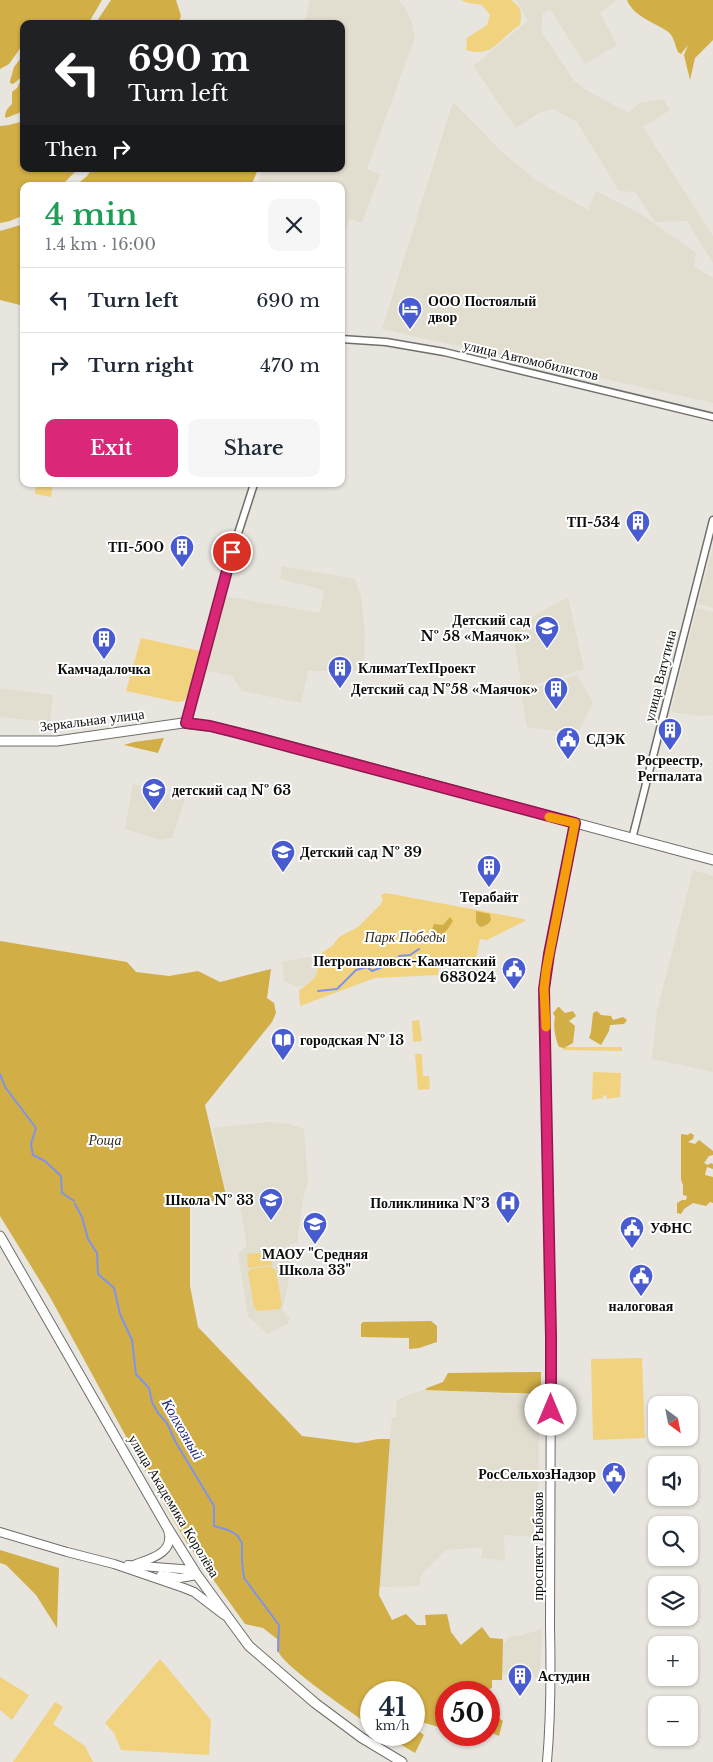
<!DOCTYPE html>
<html lang="en">
<head>
<meta charset="utf-8">
<style>
	:root { --surface:#fff; --page:#f6f6f7; --text:#1f2937; --muted:#747a83; --line:#e0e1e3; --accent:#db2777 }
	body { margin:0; font-family:"Libre Baskerville",serif; background:var(--page); color:var(--text); height:100vh; display:flex; flex-direction:column; font-size:19px; white-space:nowrap }
	* { box-sizing:border-box; margin:0 }
	p { font-size:16px; color:var(--muted) }
	.icon { flex:none; width:28px; height:28px; fill:none; stroke:currentColor; stroke-width:2; stroke-linecap:round; stroke-linejoin:round }
	.map { position:relative; flex:1; overflow:hidden }
	.drawer { position:absolute; left:20px; top:182px; width:325px; height:305px; display:flex; flex-direction:column; background:var(--surface); border-radius:10px; box-shadow:0 1px 4px #0004 }
	.drawer>* { flex:none }
	.banner { position:absolute; left:20px; top:20px; width:325px; height:152px; border-radius:10px; box-shadow:0 1px 4px #0004; background:#202124; color:#fff; overflow:hidden }
	.needle { width:32px; rotate:148deg }
	.tools { position:absolute; left:648px; top:1396px; display:grid; gap:10px }
	.tools a { display:grid; place-items:center; width:50px; height:50px; border-radius:10px; background:var(--surface); box-shadow:0 1px 4px #0004; font-size:25px }
	.speed { position:absolute; left:360px; top:1681px; display:flex; gap:10px; font-size:25px; font-weight:700; text-align:center }
	.speed>* { display:grid; place-content:center; width:65px; height:65px; border-radius:50%; background:var(--surface); box-shadow:0 1px 4px #0004; line-height:1 }
	.speed small { font-size:12px; font-weight:400 }
	.speed .limit { border:8px solid #d22; background:#fff; color:#111 }
	.pin { position:absolute; display:grid; place-items:center; width:42px; height:42px; color:#fff; margin:-21px; border:2px solid #fff; border-radius:50%; box-shadow:0 1px 5px #0007 }
	.me { position:absolute; width:55px; margin:-28px; rotate:0deg; stroke-linejoin:round; filter:drop-shadow(0 0 4px #0008) }
	.turn { display:flex; align-items:center; gap:18px; height:105px; padding:0 25px; font-size:22px }
	.turn .icon { width:65px; height:65px; stroke-width:2.5 }
	.turn b { display:block; font-size:35px; line-height:42px }
	.then { display:flex; align-items:center; height:48px; padding:0 25px; background:#0003; gap:10px; font-size:19px }
	.round { display:grid; place-items:center; flex:none; width:52px; height:52px; border-radius:10px; background:var(--page) }
	.summary { display:flex; align-items:center; justify-content:space-between; height:85px; padding:0 25px }
	h1 { font-size:30px; font-weight:600; line-height:38px; color:#1e9e55 }
	.primary-button { display:flex; gap:10px; margin-top:auto; padding:10px 25px }
	.primary-button a { flex:1; height:58px; border-radius:10px; background:var(--accent); color:#fff; font-size:20px; font-weight:600; line-height:58px; text-align:center }
	.primary-button a+a { background:var(--page); color:var(--text) }
	ul { padding:0; list-style:none }
	li { display:flex; align-items:center; gap:15px; height:65px; padding:0 25px; border-top:1px solid var(--line) }
	li div { flex:1 }
	li b { display:block; font-size:19px }
	li em { font-style:normal }
	.map>svg:first-child { display:block }
	.built { fill:#e1ddcf }
	.green { fill:#f1d37f }
	.forest { fill:#d1ae46 }
	.lines { fill:none; stroke-linecap:round; stroke-linejoin:round }
	.stream { stroke:#7f94e9; stroke-width:2 }
	.tertiary-casing { stroke:#706e69; stroke-width:9 }
	.secondary-casing { stroke:#706e69; stroke-width:10 }
	.primary-casing { stroke:#706e69; stroke-width:11 }
	.tertiary { stroke:#fff; stroke-width:6 }
	.secondary { stroke:#fff; stroke-width:8 }
	.primary { stroke:#fff; stroke-width:9 }
	.route-casing { stroke:#8e194d; stroke-width:12 }
	.route { stroke:#db2777; stroke-width:9 }
	.slow { stroke:#f59e0b; stroke-width:9 }
	.labels { text-anchor:middle; dominant-baseline:central; stroke-width:4; stroke-linejoin:round; paint-order:stroke }
	.poi-label { font-size:14px; font-weight:bold; fill:#0d0d0b; stroke:#fff; text-anchor:start }
	.street-label { font-size:14px; fill:#0d0d0b; stroke:#fff }
	.park-label { font-size:14px; font-style:italic; fill:#312b19; stroke:#fff }
	.water-label { font-size:15px; font-style:italic; fill:#1e2283; stroke:#fff }
</style>
</head>
<body>
<div class="map">
<svg width="713" height="1762" viewBox="0 0 713 1762">
	<rect width="100%" height="100%" fill="#e8e5df"/>
	<g class="built">
		<polygon points="310,0 398,0 404,6 412,23 415,37 367,169 380,174 362,223 349,219 345,229 341,228 341,186 257,186 263,169 341,169 341,24 304,24"/>
		<polygon points="516,0 617,0 600,13 617,45 585,64 550,9 543,13 541,31 574,81 588,91 628,113 639,103 663,99 670,110 643,127 713,236 713,263 687,221 655,222 635,192 619,191 577,122 553,109 540,112 516,128 473,66 528,21"/>
		<polygon points="453,102 502,152 537,181 588,210 596,191 641,214 696,253 694,266 713,278 713,403 382,329"/>
		<polygon points="713,547 713,608 698,604"/>
		<polygon points="282,566 355,579 361,596 363,615 365,633 364,671 308,671 301,703 242,691 232,676 203,670 225,596 320,613 324,590 280,579"/>
		<polygon points="568,597 584,669 522,689 512,628"/>
		<polygon points="697,608 713,612 713,715 700,716 671,712"/>
		<polygon points="577,675 593,703 577,734 527,727 521,692"/>
		<polygon points="0,688 53,695 50,722 0,717"/>
		<polygon points="133,784 185,799 174,832 173,838 160,840 125,829"/>
		<polygon points="693,870 713,876 713,1072 652,1059 657,1011"/>
		<polygon points="314,956 316,957 318,968 316,977 311,982 304,986 297,987 284,981 282,962"/>
		<polygon points="269,1122 289,1124 304,1129 308,1183 303,1199 297,1243 290,1244 288,1286 282,1310 290,1319 287,1324 268,1334 248,1317 238,1254 247,1246 238,1194 225,1195 213,1128"/>
		<polygon points="425,1390 540,1395 537,1537 504,1535 505,1561 481,1558 483,1547 446,1550 421,1575 419,1586 376,1587 392,1417 396,1417 397,1400 408,1395"/>
		<polygon points="542,1629 540,1678 501,1674 503,1644 511,1636 519,1636"/>
	</g>
	<g class="green">
		<path d="M 461,0 L 511,0 C 522,7 522,13 520,25 C 500,37 494,59 466,50 L 467,38 L 487,25 L 490,15 L 482,5 L 468,3 Z"/>
		<polygon points="36,484 53,484 51,497 35,494"/>
		<path d="M 141,638 L 201,651 C 197,667 195,687 184,701 L 177,702 L 126,691 Z"/>
		<path d="M 386,893 L 524,919 L 525,921 L 487,940 L 480,939 L 476,959 L 439,958 L 438,975 L 375,978 L 300,1006 L 299,990 C 314,980 321,976 316,957 L 332,946 L 339,937 L 358,927 L 380,905 L 383,900 L 381,895 Z"/>
		<polygon points="419,1020 422,1041 413,1042 412,1021"/>
		<polygon points="563,1047 622,1047 622,1051 563,1050"/>
		<polygon points="415,1054 422,1054 423,1076 429,1076 430,1089 418,1090"/>
		<polygon points="593,1072 621,1073 620,1097 607,1099 606,1095 603,1096 603,1098 592,1100"/>
		<polygon points="271,1252 272,1265 248,1268 247,1254"/>
		<polygon points="270,1266 276,1271 282,1306 279,1309 258,1311 254,1307 248,1272 251,1269"/>
		<polygon points="642,1358 645,1438 593,1440 591,1359"/>
		<polygon points="160,1659 211,1720 209,1755 121,1750 114,1733 105,1723"/>
		<polygon points="0,1677 29,1695 12,1720 0,1710"/>
		<polygon points="55,1702 63,1707 53,1724 85,1746 93,1762 13,1762"/>
	</g>
	<g class="forest">
		<polygon points="0,0 102,0 88,24 24,24 24,43 9,64 0,69"/>
		<polygon points="111,0 176,0 181,16 178,24 95,24"/>
		<path d="M 627,0 L 713,0 L 713,40 L 695,58 L 690,80 L 684,55 L 688,45 L 681,54 L 678,52 C 675,46 674,35 667,31 C 655,23 633,16 627,0 Z"/>
		<path d="M 24,54 L 24,111 L 6,118 L 5,116 C 6,110 7,109 12,104 L 12,92 L 17,88 L 23,76 L 13,84 L 10,83 L 10,81 L 14,67 Z"/>
		<polygon points="24,121 24,169 78,169 61,186 24,186 24,215 10,221 0,223 0,126 9,125"/>
		<polygon points="92,169 258,169 251,186 75,186 87,176"/>
		<polygon points="24,224 24,306 0,300 0,231"/>
		<polygon points="164,738 158,753 124,745 134,742"/>
		<polygon points="476,911 490,914 491,920 488,924 482,927 479,926 476,922"/>
		<polygon points="450,917 453,921 447,930 441,935 434,932 432,929 434,924 443,925"/>
		<path d="M 0,941 L 127,962 L 136,972 L 169,976 L 198,971 L 220,982 L 271,969 L 267,998 L 274,1003 L 276,1013 L 272,1022 L 205,1105 L 227,1200 L 190,1203 L 190,1286 L 198,1327 L 302,1436 L 357,1443 L 378,1439 L 390,1439 L 379,1595 L 392,1620 L 406,1614 L 417,1625 L 426,1625 L 425,1615 L 447,1614 L 451,1632 L 461,1645 L 482,1627 L 490,1638 L 503,1639 L 502,1680 L 492,1680 L 492,1688 L 487,1690 L 486,1692 L 446,1692 L 446,1729 L 414,1720 L 414,1692 L 371,1692 L 371,1726 C 355,1715 283,1666 278,1651 C 277,1647 277,1642 277,1639 L 263,1628 L 245,1624 L 187,1543 L 141,1464 L 50,1297 L 0,1216 Z"/>
		<path d="M 558,1007 L 559,1007 L 565,1013 L 573,1011 L 576,1016 L 569,1021 L 575,1026 L 573,1043 L 564,1048 L 559,1047 C 555,1038 553,1026 555,1017 L 553,1013 Z"/>
		<polygon points="597,1011 601,1015 611,1016 613,1020 623,1017 627,1020 624,1024 610,1025 609,1031 601,1045 589,1038 591,1032 593,1013"/>
		<polygon points="690,1133 694,1135 693,1139 688,1142 695,1144 699,1140 713,1151 713,1155 709,1156 704,1163 708,1165 711,1163 713,1164 713,1169 707,1167 705,1175 713,1177 713,1203 710,1202 706,1206 693,1203 684,1209 681,1214 677,1213 677,1203 682,1200 686,1200 687,1196 683,1195 683,1185 681,1180 681,1134 688,1135"/>
		<polygon points="431,1321 437,1326 437,1342 419,1348 409,1349 409,1338 361,1337 361,1324 363,1322"/>
		<polygon points="541,1372 541,1394 425,1390 427,1388 443,1382 448,1373"/>
		<polygon points="0,1550 59,1568 57,1628 36,1595 6,1565 0,1563"/>
		<polygon points="489,1710 503,1721 499,1736 492,1733 489,1734"/>
		<polygon points="414,1728 424,1735 415,1753 385,1735 414,1735"/>
	</g>
	<g class="lines">
		<g class="stream">
			<polyline points="399,956 410,955 419,949"/>
			<polyline points="318,991 337,989 356,970 367,967 372,971 385,966 390,960 395,958"/>
			<polyline points="0,1074 5,1087 36,1128 31,1144 33,1155 45,1161 61,1176 62,1193 74,1201"/>
			<polyline points="75,1204 82,1217 88,1239 97,1253 98,1274 114,1288 120,1314 132,1340 136,1374 149,1388 152,1402 158,1413 167,1423 175,1441 214,1506 214,1526 228,1530 237,1535 242,1543 242,1562 244,1578 279,1625 278,1651"/>
		</g>
		<defs>
			<g id="tertiary">
				<polyline points="341,339 386,342 444,352 713,417"/>
				<polyline points="186,723 232,552 254,484"/>
				<polyline points="632,839 713,520"/>
			</g>
			<g id="secondary">
				<polyline points="0,1532 67,1552 114,1564 184,1588 194,1592 224,1615"/>
				<path d="M 136,1564 C 153,1558 175,1552 168,1530"/>
				<polyline points="128,1565 194,1570"/>
				<polyline points="161,1575 180,1578 197,1575"/>
				<path d="M 547,1762 C 551,1716 551,1671 550,1626 L 551,1337 L 544,989 L 546,971 L 575,823"/>
			</g>
			<g id="primary">
				<polyline points="0,741 57,741 183,723 210,726 252,736 713,860"/>
				<polyline points="0,1236 167,1527 197,1575 249,1646 315,1703 362,1738 402,1762"/>
			</g>
		</defs>
		<use href="#tertiary" class="tertiary-casing"/>
		<use href="#secondary" class="secondary-casing"/>
		<use href="#primary" class="primary-casing"/>
		<use href="#tertiary" class="tertiary"/>
		<use href="#secondary" class="secondary"/>
		<use href="#primary" class="primary"/>
	</g>
	<g class="lines">
		<defs>
			<polyline id="route" points="232,552 186,723 210,726 238,733 575,823 549,954 544,989 551,1337 551,1410"/>
		</defs>
		<use href="#route" class="route-casing"/>
		<use href="#route" class="route"/>
		<polyline class="slow" points="546,1027 544,989 546,971 575,823 549,817"/>
	</g>
	<defs>
		<symbol id="hotel-pin" viewBox="-11 -11 22 30"><path d="M0 17L-7.5 6A9.5 9.5 0 1 1 7.5 6Z" fill="#485bd0" stroke="#fff"/><path d="M-6-4.5h1.5V1H6V5H4.5V3h-9V5H-6ZM-4 0a1.8 1.8 0 1 1 3.6 0ZM.5 0V-2.5h3Q6-2.5 6 0Z" fill="#fff"/></symbol>
		<symbol id="building-pin" viewBox="-11 -11 22 30"><path d="M0 17L-7.5 6A9.5 9.5 0 1 1 7.5 6Z" fill="#485bd0" stroke="#fff"/><path d="M-4-6H4V6H1V3H-1V6H-4ZM-2.5-4.3h1.7v1.8h-1.7ZM.8-4.3h1.7v1.8H.8ZM-2.5-1h1.7V.8h-1.7ZM.8-1h1.7V.8H.8Z" fill="#fff"/></symbol>
		<symbol id="school-pin" viewBox="-11 -11 22 30"><path d="M0 17L-7.5 6A9.5 9.5 0 1 1 7.5 6Z" fill="#485bd0" stroke="#fff"/><path d="M0-5L7-2L0 1L-7-2ZM-4 1L0 2.5L4 1V4Q0 6-4 4Z" fill="#fff"/></symbol>
		<symbol id="civic-pin" viewBox="-11 -11 22 30"><path d="M0 17L-7.5 6A9.5 9.5 0 1 1 7.5 6Z" fill="#485bd0" stroke="#fff"/><path d="M-.6-6.5H3V-4.5H.6V-3L4-1V1h2V6H-6V1h2V-1L-.6-3ZM-1.2 2.5V6h2.4V2.5Z" fill="#fff"/></symbol>
		<symbol id="library-pin" viewBox="-11 -11 22 30"><path d="M0 17L-7.5 6A9.5 9.5 0 1 1 7.5 6Z" fill="#485bd0" stroke="#fff"/><path d="M-6-4Q-3-5.5-.7-3.5V5Q-3 3-6 4ZM6-4Q3-5.5 .7-3.5V5Q3 3 6 4Z" fill="#fff"/></symbol>
		<symbol id="hospital-pin" viewBox="-11 -11 22 30"><path d="M0 17L-7.5 6A9.5 9.5 0 1 1 7.5 6Z" fill="#485bd0" stroke="#fff"/><path d="M-5-5h3v3.5h4V-5h3V5h-3V1.5h-4V5h-3Z" fill="#fff"/></symbol>
	</defs>
	<g fill-rule="evenodd">
		<use href="#hotel-pin" x="396" y="295" width="28" height="38"/>
		<use href="#building-pin" x="624" y="508" width="28" height="38"/>
		<use href="#building-pin" x="168" y="533" width="28" height="38"/>
		<use href="#school-pin" x="533" y="614" width="28" height="38"/>
		<use href="#building-pin" x="90" y="625" width="28" height="38"/>
		<use href="#building-pin" x="326" y="654" width="28" height="38"/>
		<use href="#building-pin" x="542" y="675" width="28" height="38"/>
		<use href="#building-pin" x="656" y="716" width="28" height="38"/>
		<use href="#civic-pin" x="554" y="725" width="28" height="38"/>
		<use href="#school-pin" x="140" y="776" width="28" height="38"/>
		<use href="#school-pin" x="269" y="838" width="28" height="38"/>
		<use href="#building-pin" x="475" y="853" width="28" height="38"/>
		<use href="#civic-pin" x="500" y="955" width="28" height="38"/>
		<use href="#library-pin" x="269" y="1026" width="28" height="38"/>
		<use href="#school-pin" x="257" y="1186" width="28" height="38"/>
		<use href="#hospital-pin" x="494" y="1189" width="28" height="38"/>
		<use href="#school-pin" x="301" y="1210" width="28" height="38"/>
		<use href="#civic-pin" x="618" y="1214" width="28" height="38"/>
		<use href="#civic-pin" x="627" y="1262" width="28" height="38"/>
		<use href="#civic-pin" x="600" y="1460" width="28" height="38"/>
		<use href="#building-pin" x="506" y="1662" width="28" height="38"/>
	</g>
	<g class="labels">
		<g class="poi-label">
			<text x="428" y="301">ООО Постоялый<tspan x="428" dy="16">двор</tspan></text>
			<text x="620" y="522" text-anchor="end">ТП-534</text>
			<text x="164" y="547" text-anchor="end">ТП-500</text>
			<text x="530" y="620" text-anchor="end">Детский сад<tspan x="530" dy="16">№ 58 «Маячок»</tspan></text>
			<text x="358" y="668">КлиматТехПроект</text>
			<text x="104" y="669" text-anchor="middle">Камчадалочка</text>
			<text x="538" y="689" text-anchor="end">Детский сад №58 «Маячок»</text>
			<text x="586" y="739">СДЭК</text>
			<text x="670" y="760" text-anchor="middle">Росреестр,<tspan x="670" dy="16">Регпалата</tspan></text>
			<text x="172" y="790">детский сад № 63</text>
			<text x="300" y="852">Детский сад № 39</text>
			<text x="489" y="897" text-anchor="middle">Терабайт</text>
			<text x="496" y="961" text-anchor="end">Петропавловск-Камчатский<tspan x="496" dy="16">683024</tspan></text>
			<text x="300" y="1040">городская № 13</text>
			<text x="254" y="1200" text-anchor="end">Школа № 33</text>
			<text x="490" y="1203" text-anchor="end">Поликлиника №3</text>
			<text x="650" y="1228">УФНС</text>
			<text x="315" y="1254" text-anchor="middle">МАОУ "Средняя<tspan x="315" dy="16">Школа 33"</tspan></text>
			<text x="641" y="1306" text-anchor="middle">налоговая</text>
			<text x="596" y="1474" text-anchor="end">РосСельхозНадзор</text>
			<text x="538" y="1676">Астудин</text>
		</g>
		<g class="street-label">
			<text transform="translate(531 360) rotate(13)">улица Автомобилистов</text>
			<text transform="translate(660 676) rotate(-76)">улица Ватутина</text>
			<text transform="translate(92 720) rotate(-7)">Зеркальная улица</text>
			<text transform="translate(174 1506) rotate(59)">улица Академика Королёва</text>
			<text transform="translate(538 1546) rotate(-90)">проспект Рыбаков</text>
		</g>
		<g class="park-label">
			<text x="405" y="937">Парк Победы</text>
			<text x="105" y="1140">Роща</text>
		</g>
		<g class="water-label">
			<text transform="translate(183 1429) rotate(60)">Колхозный</text>
		</g>
	</g>
</svg>
<div class="tools">
<a><svg class="needle" viewBox="-14 -14 28 28"><path d="M0-13l5 13h-10z" fill="#e53935"/><path d="M0 13l5-13h-10z" fill="#747a83"/></svg></a>
<a><svg class="icon" aria-label="sound" viewBox="0 0 24 24"><path d="M4 9h4l5-4v14l-5-4H4zM17 9q2 3 0 6"/></svg></a>
<a><svg class="icon" aria-label="search" viewBox="0 0 24 24"><circle cx="10" cy="10" r="6"/><path d="M15 15l6 6"/></svg></a>
<a><svg class="icon" aria-label="layers" viewBox="0 0 24 24"><path d="M12 4l9 5-9 5-9-5zM3 14l9 5 9-5"/></svg></a>
<a>+</a>
<a>−</a>
</div>
<div class="speed"><div>41<small>km/h</small></div><div class="limit">50</div></div>
<div class="pin" style="left:232px;top:552px;background:#d93025"><svg class="icon" aria-label="arrive" viewBox="0 0 24 24"><path d="M6 21V4h12l-3 4 3 4H6"/></svg></div>
<svg class="me" style="left:551px;top:1410px" viewBox="-20 -20 40 40"><circle r="19" fill="#fff"/><path d="M0-13L10 11 0 6-10 11z" fill="#db2777"/></svg>
<div class="banner">
<div class="turn"><svg class="icon" aria-label="left" viewBox="0 0 24 24"><path d="M17 20v-9H6M10 6l-5 5 5 5"/></svg><div><b>690 m</b>Turn left</div></div>
<div class="then">Then<svg class="icon" aria-label="right" viewBox="0 0 24 24"><path d="M7 20v-9h11M14 6l5 5-5 5"/></svg></div>
</div>
<section class="drawer">
<div class="summary"><div><h1>4 min</h1><p>1.4 km · 16:00</p></div><a class="round"><svg class="icon" aria-label="close" viewBox="0 0 24 24"><path d="M6 6l12 12M18 6L6 18"/></svg></a></div>
<ul>
<li><svg class="icon" aria-label="left" viewBox="0 0 24 24"><path d="M17 20v-9H6M10 6l-5 5 5 5"/></svg><div><b>Turn left</b></div><em>690 m</em></li>
<li><svg class="icon" aria-label="right" viewBox="0 0 24 24"><path d="M7 20v-9h11M14 6l5 5-5 5"/></svg><div><b>Turn right</b></div><em>470 m</em></li>
</ul>
<div class="primary-button"><a>Exit</a><a>Share</a></div>
</section>
</div>
</body>
</html>
